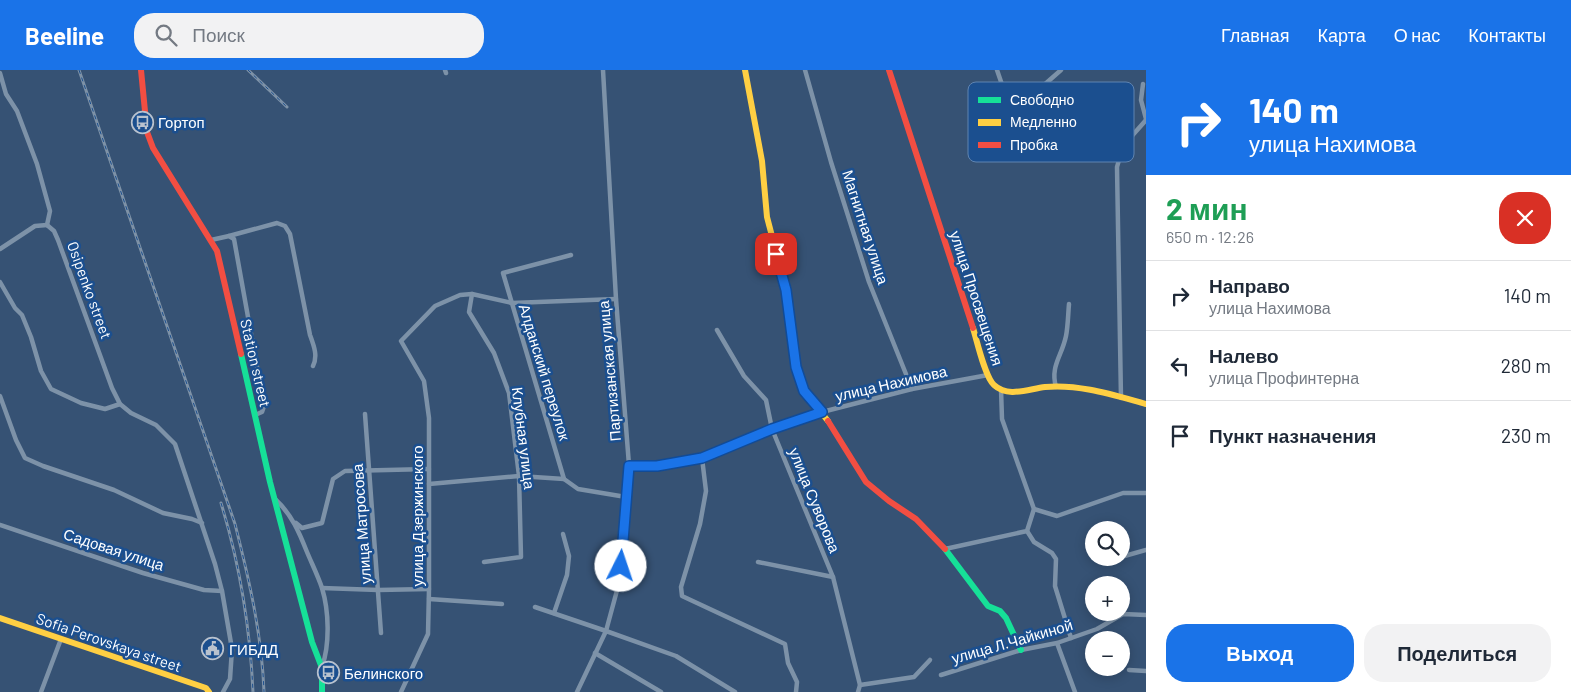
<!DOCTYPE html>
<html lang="ru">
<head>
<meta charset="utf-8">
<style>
	:root { --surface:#fff; --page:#f2f2f3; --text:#1f2937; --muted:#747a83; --line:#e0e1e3; --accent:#1a73e8 }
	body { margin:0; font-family:Barlow,sans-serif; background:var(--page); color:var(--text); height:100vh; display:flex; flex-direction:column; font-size:19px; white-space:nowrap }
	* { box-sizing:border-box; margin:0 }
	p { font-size:16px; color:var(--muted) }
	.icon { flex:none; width:28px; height:28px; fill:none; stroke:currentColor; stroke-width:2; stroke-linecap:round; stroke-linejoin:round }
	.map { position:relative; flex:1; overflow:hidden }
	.details { display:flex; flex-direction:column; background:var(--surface); width:425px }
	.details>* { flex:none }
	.top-card { background:#1a73e8; color:#fff; overflow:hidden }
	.tools { position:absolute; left:1085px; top:451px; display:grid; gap:10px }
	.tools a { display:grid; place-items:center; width:45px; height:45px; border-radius:50%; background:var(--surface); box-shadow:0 2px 12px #0003; font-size:25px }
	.pin { position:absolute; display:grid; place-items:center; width:42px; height:42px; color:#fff; margin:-21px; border-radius:10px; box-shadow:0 2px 8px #0006 }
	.me { position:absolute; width:55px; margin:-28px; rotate:4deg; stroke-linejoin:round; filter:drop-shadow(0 0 4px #0008) }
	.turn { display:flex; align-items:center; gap:18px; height:105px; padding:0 20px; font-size:22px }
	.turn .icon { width:65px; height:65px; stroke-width:2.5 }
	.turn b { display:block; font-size:35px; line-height:42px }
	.round { display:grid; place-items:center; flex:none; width:52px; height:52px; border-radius:20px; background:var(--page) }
	.headline { display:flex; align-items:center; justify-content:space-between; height:85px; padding:0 20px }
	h1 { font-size:30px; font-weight:700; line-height:38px; color:#1e9e55 }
	.button { display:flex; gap:10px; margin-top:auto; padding:10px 20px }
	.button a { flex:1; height:58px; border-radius:20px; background:var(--accent); color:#fff; font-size:20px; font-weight:700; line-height:58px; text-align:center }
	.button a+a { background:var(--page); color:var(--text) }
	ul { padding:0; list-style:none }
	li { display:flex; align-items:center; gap:15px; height:70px; padding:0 20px; border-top:1px solid var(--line) }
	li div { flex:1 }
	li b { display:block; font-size:19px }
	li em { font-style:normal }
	header { display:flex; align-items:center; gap:30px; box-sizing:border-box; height:70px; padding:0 25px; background:var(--accent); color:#fff }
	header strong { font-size:24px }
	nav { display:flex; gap:28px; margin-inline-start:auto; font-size:18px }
	.search { width:350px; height:45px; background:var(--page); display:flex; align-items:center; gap:12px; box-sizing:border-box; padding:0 18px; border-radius:20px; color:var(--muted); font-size:19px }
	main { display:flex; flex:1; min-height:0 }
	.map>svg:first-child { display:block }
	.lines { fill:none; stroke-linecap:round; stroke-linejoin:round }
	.street { stroke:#7d92a8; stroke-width:4.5 }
	.fast { stroke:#16e098; stroke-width:6 }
	.slow { stroke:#ffcf43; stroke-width:6 }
	.jam { stroke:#f24e42; stroke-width:6 }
	.rail-casing { stroke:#7e92a7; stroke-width:3 }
	.rail { stroke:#1b4f8f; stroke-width:1; stroke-dasharray:4; stroke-linecap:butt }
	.route-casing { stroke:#114b97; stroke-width:12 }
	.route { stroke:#1a73e8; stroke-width:9 }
	.labels { text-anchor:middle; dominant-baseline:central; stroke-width:5; stroke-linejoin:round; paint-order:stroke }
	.poi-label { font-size:15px; fill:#fff; stroke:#1b4f8f; text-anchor:start }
	.street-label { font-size:15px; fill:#fff; stroke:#1b4f8f }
	.key { fill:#1b4f8f; stroke:#5f84b1; stroke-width:1 }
	.key-label { font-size:14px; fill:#fff }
</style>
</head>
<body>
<header>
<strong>Beeline</strong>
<div class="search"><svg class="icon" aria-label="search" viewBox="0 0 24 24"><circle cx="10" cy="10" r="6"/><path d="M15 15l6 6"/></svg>Поиск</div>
<nav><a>Главная</a><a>Карта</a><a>О нас</a><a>Контакты</a></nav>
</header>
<main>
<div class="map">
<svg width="1146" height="622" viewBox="0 0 1146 622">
	<rect width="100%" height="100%" fill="#365274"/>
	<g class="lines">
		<g class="street">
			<polyline points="445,0 446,3"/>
			<polyline points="805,0 831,92 869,212 912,319"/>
			<polyline points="997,0 1009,35 1044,15 1061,0"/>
			<polyline points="0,3 6,24 17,41 37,94 50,141 47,155"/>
			<polyline points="1143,14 1141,30 1146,49"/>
			<polyline points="47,155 54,161 58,170 112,318 120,334 131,343 156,355 175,374 215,494 222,521 232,579 230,609 223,622"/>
			<path d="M 229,166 L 277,153 L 285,156 L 290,164 L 310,265 C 314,276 318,286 313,296"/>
			<polyline points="211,170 229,166 234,169 264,336 262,342 255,345"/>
			<polyline points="0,179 35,156 47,155"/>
			<polyline points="0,212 15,238 22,245 31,267 41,301 51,319 81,333 105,339 120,334"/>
			<polyline points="472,224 469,242 494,283 509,323 519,406 521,487 484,492"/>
			<polyline points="717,260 744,306 766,330 772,359 833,507 860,615 858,622"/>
			<path d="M 1056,317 C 1050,296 1062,286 1066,266 C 1068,256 1068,245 1069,234"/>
			<polyline points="0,326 16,370 25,388 43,396 114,420 163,443 192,449 202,453"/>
			<polyline points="1121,328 1117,97 1123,76 1146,50"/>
			<polyline points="365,344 381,563"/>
			<polyline points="702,388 706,421 700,454 681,517 682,526 785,574 788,593 797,612 796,622"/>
			<polyline points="629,395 657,396 702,388 772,359 822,342 912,319 988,305"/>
			<polyline points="564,409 503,203 571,185"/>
			<polyline points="429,414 519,406 564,409 578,419 626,427"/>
			<path d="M 276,430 C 292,445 299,462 307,482 C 312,494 318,506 322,518 C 329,541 330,574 322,597"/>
			<polyline points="1034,439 1057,446 1123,423 1146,423"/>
			<polyline points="296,453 302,458 322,453 333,409 345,401 429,399"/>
			<polyline points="0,455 143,503 204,520 222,521"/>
			<polyline points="1027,461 1034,472 1052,483 1056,489 1055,516 1071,568"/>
			<polyline points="945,479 1027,461 1034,439 1002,349 1001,319"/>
			<polyline points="1121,487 1146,480"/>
			<polyline points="1112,491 1120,488"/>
			<polyline points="758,492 833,507"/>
			<polyline points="322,518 378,520 429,519"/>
			<polyline points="429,529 502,534"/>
			<polyline points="535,537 606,561 676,586 735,622"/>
			<polyline points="554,543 567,505 569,486 563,464"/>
			<polyline points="1057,573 1075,622"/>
			<polyline points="595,583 661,622"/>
			<polyline points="1129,600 1146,601"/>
			<polyline points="941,605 1021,580 1057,573 1097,559 1123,544 1146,545"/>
			<polyline points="860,615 914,607 930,590"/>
			<polyline points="41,622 61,569"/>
			<polyline points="401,622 428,564 429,519 429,348 424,311 401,271 435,236 460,225 472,224 512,233 616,229"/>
			<polyline points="577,622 606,561 619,513 629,395 616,229 603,0"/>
		</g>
		<g class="fast">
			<polyline points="241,284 270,412 312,572 322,598 322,622"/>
			<polyline points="945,479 988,536 1000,541 1006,548 1021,580"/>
		</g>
		<g class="slow">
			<polyline points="745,0 762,91 767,147 786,220 796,297 804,321 828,351"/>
			<path d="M 973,258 C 977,271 985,307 994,315 C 1008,328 1028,319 1045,317 C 1080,314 1113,325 1146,334"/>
			<polyline points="0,548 206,618 209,622"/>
		</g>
		<g class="jam">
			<polyline points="141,0 147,62 153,78 217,181 241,284"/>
			<polyline points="889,0 973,258"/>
			<polyline points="828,351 866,412 889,431 916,449 945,479"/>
		</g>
		<defs>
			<g id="rail">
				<path d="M 79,0 L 235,454 C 249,509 262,565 264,622"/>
				<polyline points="248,0 287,37"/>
				<path d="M 221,433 C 240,495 250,557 253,622"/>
			</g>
		</defs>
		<use href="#rail" class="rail-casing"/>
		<use href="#rail" class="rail"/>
	</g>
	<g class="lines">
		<defs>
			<polyline id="route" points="621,496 629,396 657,396 702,388 772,359 822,342 804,321 796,297 786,220 776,184"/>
		</defs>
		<use href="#route" class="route-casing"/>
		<use href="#route" class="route"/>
	</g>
	<defs>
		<symbol id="bus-ring" viewBox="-11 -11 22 22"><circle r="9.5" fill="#1b4f8f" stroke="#b9c2ce" stroke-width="1.5"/><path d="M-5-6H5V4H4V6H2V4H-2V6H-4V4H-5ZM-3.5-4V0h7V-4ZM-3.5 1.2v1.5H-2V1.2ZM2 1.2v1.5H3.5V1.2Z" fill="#b9c2ce"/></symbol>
		<symbol id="civic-ring" viewBox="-11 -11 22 22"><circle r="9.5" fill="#1b4f8f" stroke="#b9c2ce" stroke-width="1.5"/><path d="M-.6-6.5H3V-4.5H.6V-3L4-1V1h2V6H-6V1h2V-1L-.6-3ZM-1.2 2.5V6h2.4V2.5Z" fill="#b9c2ce"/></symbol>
	</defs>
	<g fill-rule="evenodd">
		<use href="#bus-ring" x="130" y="40" width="25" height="25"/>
		<use href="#civic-ring" x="200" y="566" width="25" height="25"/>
		<use href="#bus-ring" x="316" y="590" width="25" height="25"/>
	</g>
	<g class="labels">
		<g class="poi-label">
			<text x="158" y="52">Гортоп</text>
			<text x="229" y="579">ГИБДД</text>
			<text x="344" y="603">Белинского</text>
		</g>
		<g class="street-label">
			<text transform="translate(866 157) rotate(72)">Магнитная улица</text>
			<text transform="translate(90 220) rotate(70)">Osipenko street</text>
			<text transform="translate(977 228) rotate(72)">улица Просвещения</text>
			<text transform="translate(256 293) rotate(77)">Station street</text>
			<text transform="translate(609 301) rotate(-95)">Партизанская улица</text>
			<text transform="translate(545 302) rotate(73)">Алданский переулок</text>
			<text transform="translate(891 313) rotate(-13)">улица Нахимова</text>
			<text transform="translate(524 368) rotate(83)">Клубная улица</text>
			<text transform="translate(815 430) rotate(68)">улица Суворова</text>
			<text transform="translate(417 446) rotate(-90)">улица Дзержинского</text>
			<text transform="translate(361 454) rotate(-94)">улица Матросова</text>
			<text transform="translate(114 479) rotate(18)">Садовая улица</text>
			<text transform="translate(1012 571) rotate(-16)">улица Л.Чайкиной</text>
			<text transform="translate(109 572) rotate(19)">Sofia Perovskaya street</text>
		</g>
	</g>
	<rect x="968" y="12" width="166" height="80" rx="8" class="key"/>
	<rect x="978" y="27" width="23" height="6" fill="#16e098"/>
	<rect x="978" y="49" width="23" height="7" fill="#ffcf43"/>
	<rect x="978" y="72" width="23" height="6" fill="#f24e42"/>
	<g class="key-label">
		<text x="1010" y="35">Свободно</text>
		<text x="1010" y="57">Медленно</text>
		<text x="1010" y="80">Пробка</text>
	</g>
</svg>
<div class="tools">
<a><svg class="icon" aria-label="search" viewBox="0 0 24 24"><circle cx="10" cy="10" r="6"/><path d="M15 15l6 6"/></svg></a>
<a>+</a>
<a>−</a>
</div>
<div class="pin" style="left:776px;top:184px;background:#d93025"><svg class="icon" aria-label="arrive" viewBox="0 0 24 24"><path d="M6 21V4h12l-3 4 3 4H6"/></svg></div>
<svg class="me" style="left:621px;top:496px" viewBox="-20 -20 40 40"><circle r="19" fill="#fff"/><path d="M0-13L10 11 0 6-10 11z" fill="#1a73e8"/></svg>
</div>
<section class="details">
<div class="top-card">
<div class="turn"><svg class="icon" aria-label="right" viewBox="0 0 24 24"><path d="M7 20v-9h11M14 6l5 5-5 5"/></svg><div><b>140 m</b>улица Нахимова</div></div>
</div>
<div class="headline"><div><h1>2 мин</h1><p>650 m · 12:26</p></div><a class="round" style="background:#d93025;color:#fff"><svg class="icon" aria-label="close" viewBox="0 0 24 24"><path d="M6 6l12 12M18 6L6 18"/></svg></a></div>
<ul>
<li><svg class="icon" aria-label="right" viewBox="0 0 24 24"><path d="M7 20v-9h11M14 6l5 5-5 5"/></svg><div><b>Направо</b><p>улица Нахимова</p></div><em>140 m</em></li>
<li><svg class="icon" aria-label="left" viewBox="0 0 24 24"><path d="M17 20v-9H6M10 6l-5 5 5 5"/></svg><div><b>Налево</b><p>улица Профинтерна</p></div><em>280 m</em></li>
<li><svg class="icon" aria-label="arrive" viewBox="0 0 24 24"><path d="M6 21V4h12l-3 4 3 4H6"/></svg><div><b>Пункт назначения</b></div><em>230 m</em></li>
</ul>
<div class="button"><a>Выход</a><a>Поделиться</a></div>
</section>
</main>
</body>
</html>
